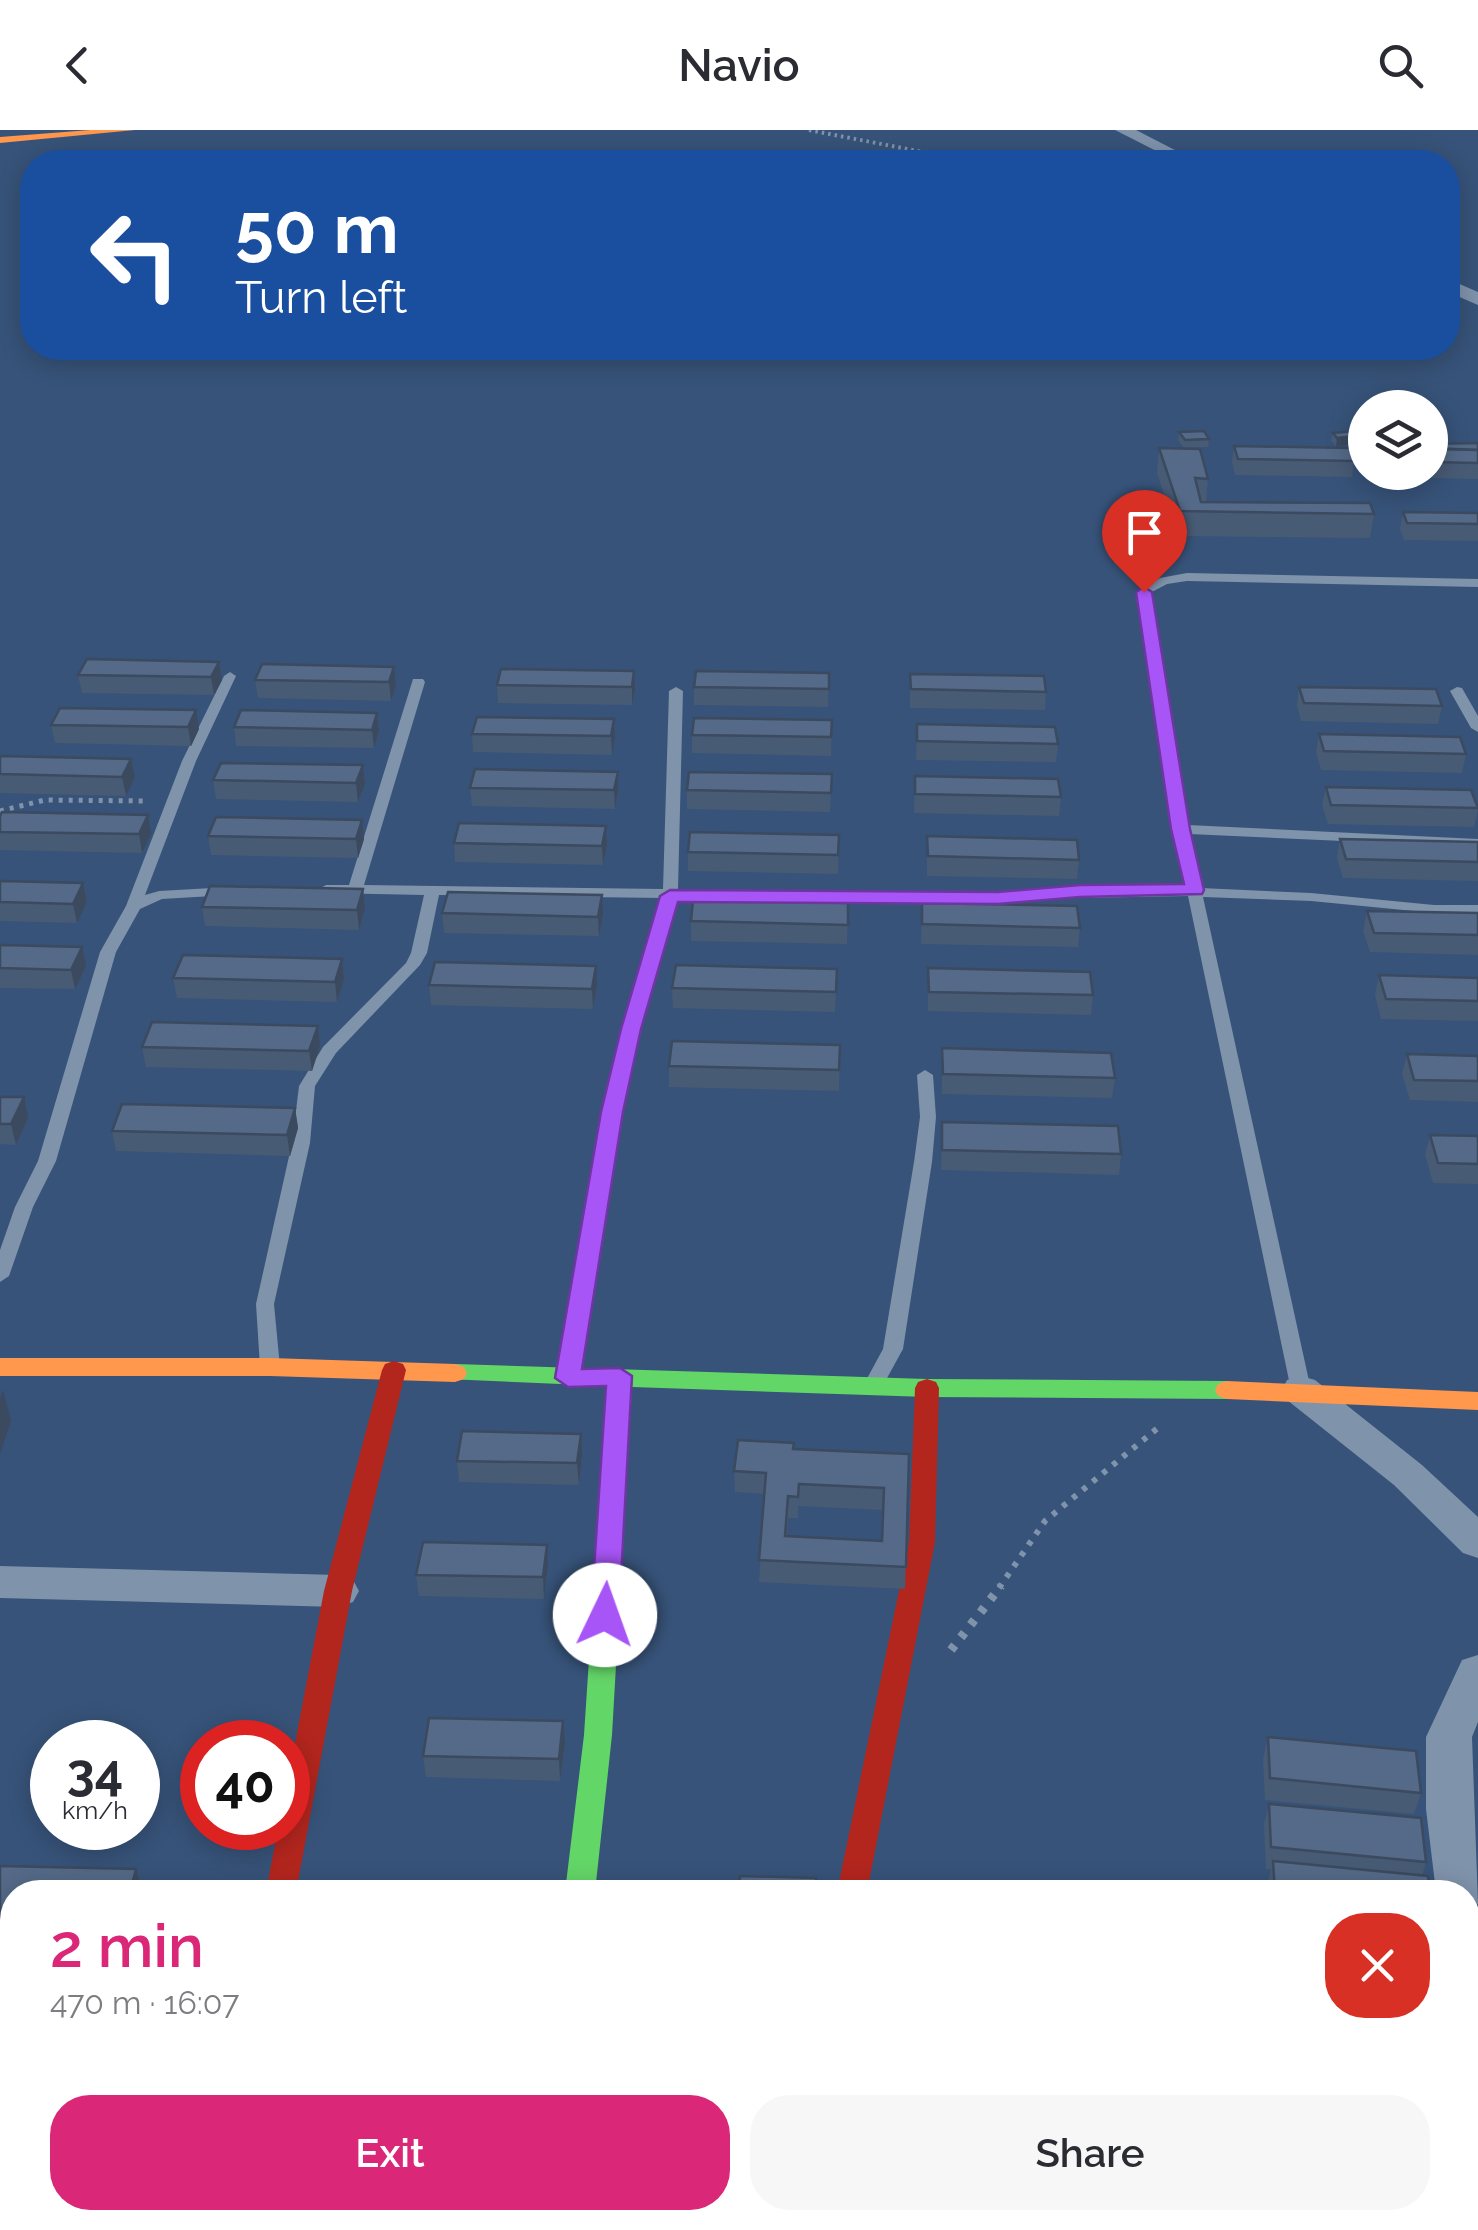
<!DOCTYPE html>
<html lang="en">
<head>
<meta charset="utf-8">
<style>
	:root { --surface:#fff; --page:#f7f7f7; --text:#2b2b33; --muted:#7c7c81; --accent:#db2777 }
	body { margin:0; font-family:Raleway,sans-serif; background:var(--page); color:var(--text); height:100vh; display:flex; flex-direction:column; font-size:38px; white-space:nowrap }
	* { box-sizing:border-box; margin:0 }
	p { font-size:32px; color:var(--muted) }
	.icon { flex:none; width:55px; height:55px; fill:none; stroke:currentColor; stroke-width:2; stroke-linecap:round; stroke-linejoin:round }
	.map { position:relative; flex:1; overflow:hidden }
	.details { position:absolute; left:0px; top:1750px; width:1480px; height:350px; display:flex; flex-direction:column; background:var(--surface); border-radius:40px 40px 0 0; box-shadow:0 5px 25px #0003 }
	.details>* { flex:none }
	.hud { position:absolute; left:20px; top:20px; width:1440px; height:210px; border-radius:40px; box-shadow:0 5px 25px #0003; background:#1a4fa0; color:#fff; overflow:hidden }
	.tools { position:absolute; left:1348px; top:260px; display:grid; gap:20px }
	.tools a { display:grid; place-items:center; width:100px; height:100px; border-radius:50%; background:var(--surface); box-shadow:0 5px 25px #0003; font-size:50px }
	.speed { position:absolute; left:30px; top:1590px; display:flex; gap:20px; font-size:50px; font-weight:700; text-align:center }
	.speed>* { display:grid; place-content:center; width:130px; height:130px; border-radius:50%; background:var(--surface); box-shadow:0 5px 25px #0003; line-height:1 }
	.speed small { font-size:25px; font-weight:400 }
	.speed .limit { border:15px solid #d22; background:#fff; color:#111 }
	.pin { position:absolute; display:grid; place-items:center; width:85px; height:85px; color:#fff; margin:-102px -42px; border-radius:50% 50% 50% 0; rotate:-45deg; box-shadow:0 0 10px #0007 }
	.pin .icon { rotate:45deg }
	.me { position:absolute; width:110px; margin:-55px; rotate:3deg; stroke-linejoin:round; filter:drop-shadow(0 0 8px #0008) }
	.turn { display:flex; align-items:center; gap:35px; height:210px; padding:0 50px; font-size:45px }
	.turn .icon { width:130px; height:130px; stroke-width:2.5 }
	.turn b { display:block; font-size:70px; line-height:85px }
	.round { display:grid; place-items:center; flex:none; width:105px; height:105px; border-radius:40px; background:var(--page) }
	.summary { display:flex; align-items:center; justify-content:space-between; height:170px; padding:0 50px }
	h1 { font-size:60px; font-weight:600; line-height:75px; color:var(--accent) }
	.button { display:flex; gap:20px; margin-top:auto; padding:20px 50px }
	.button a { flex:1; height:115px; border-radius:40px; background:var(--accent); color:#fff; font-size:40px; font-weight:600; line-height:115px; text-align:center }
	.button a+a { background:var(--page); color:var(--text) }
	header { display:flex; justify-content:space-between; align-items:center; height:130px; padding:0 50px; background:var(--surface); font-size:45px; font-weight:600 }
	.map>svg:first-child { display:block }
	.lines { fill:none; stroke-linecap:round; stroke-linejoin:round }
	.path-far3 { stroke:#7f93ab; stroke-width:4; stroke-dasharray:2.5 4; stroke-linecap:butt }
	.path-far2 { stroke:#7f93ab; stroke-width:5; stroke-dasharray:4 6; stroke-linecap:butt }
	.path-far1 { stroke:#7f93ab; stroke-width:6; stroke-dasharray:5 8; stroke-linecap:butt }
	.path { stroke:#7f93ab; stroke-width:9; stroke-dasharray:6 10; stroke-linecap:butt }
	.lane { fill:#7f93ab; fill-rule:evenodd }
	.street { fill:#7f93ab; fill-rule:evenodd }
	.fast { fill:#63d668; fill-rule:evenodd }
	.slow { fill:#ff974d; fill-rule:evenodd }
	.jam { fill:#b3261e; fill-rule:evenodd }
	.wall { fill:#485b75; fill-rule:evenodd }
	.shaded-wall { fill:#3b4a5f }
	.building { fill:#546a88; stroke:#3b4a5f; stroke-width:2.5; fill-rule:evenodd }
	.route { fill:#a855f7; stroke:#6d37a1; stroke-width:2.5 }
</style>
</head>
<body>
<header><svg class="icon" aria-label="back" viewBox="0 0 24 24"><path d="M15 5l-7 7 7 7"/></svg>Navio<svg class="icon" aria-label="search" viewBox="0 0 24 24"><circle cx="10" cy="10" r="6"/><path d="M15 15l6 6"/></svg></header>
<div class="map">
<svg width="1478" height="2100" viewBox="0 0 1478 2100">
	<rect width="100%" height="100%" fill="#375379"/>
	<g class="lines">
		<g class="path-far3">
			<polyline points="809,0 974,32"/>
			<polyline points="1086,32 1124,25"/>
		</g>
		<polyline class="path-far2" points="0,681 45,670 147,671"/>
		<polyline class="path-far1" points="999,1458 1045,1391 1159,1297"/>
		<polyline class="path" points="951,1520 1001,1456"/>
		<g class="lane">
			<polygon points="1187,443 1478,449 1478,457 1187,451 1167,454 1150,463 1188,695 1478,709 1478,717 1189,704 1201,758 1311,763 1434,775 1478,775 1478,785 1455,785 1311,771 1203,767 1311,1260 1308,1265 1294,1265 1291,1260 1188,766 1077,768 998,772 677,768 639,899 620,982 578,1248 575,1253 561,1253 558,1248 604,982 623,899 662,768 439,765 427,823 420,835 336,923 315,956 310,1013 274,1174 280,1237 277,1242 263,1242 260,1237 256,1174 292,1013 299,956 323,917 406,833 411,823 424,765 326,763 319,759 326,755 349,755 413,549 423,549 425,552 364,755 663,759 669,561 676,557 683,561 678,759 998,764 1077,759 1186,757 1174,699 1138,462 1160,448"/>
			<polygon points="230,542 236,546 196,631 145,765 159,761 230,757 237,761 230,765 162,769 140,779 116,822 56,1031 33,1077 9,1146 0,1152 0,1120 15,1077 38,1031 100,822 126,776 182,631 224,546"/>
			<polygon points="1457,557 1462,558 1478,586 1478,602 1471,598 1450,561"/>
			<polygon points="925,940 933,945 936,987 932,1032 903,1219 881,1259 867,1259 864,1254 883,1219 914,1032 920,987 917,945"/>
		</g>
		<g class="street">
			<polygon points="1115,0 1136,0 1198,32 1178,32"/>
			<polygon points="1448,149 1478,162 1478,175 1448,162"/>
			<polygon points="1301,1246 1315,1250 1422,1335 1478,1387 1478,1428 1463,1423 1394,1355 1287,1270 1282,1260 1287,1250"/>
			<polygon points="0,1436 338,1445 353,1450 359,1461 353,1472 338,1477 0,1468"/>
			<polygon points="1478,1525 1478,1592 1472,1607 1478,1774 1468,1780 1468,1762 1436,1762 1426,1679 1426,1607 1462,1530"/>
			<polygon points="1468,1802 1478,1806 1478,1902 1469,1905"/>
			<polygon points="0,2068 12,2068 12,2088 242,2088 246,2096 244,2100 0,2100"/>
			<polygon points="523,2088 577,2088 576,2100 522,2100"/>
			<polygon points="765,2088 819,2088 817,2100 763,2100"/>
		</g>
		<polygon class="fast" points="455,1234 927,1249 1227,1251 1236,1254 1239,1260 1236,1266 1227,1269 927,1267 632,1257 612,1605 595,1762 565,1762 584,1605 607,1256 446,1249 443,1243 446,1237"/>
		<g class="slow">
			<polygon points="90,0 135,0 0,13 0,7"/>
			<polygon points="0,1228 270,1228 455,1234 464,1237 467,1243 464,1249 455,1252 270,1246 0,1246"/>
			<polygon points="1227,1251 1478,1262 1478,1280 1227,1269 1218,1266 1215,1260 1218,1254"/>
		</g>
		<g class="jam">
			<polygon points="394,1231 403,1234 406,1240 352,1461 296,1762 266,1762 278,1698 288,1698 288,1650 324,1461 382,1240 385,1234"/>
			<polygon points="927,1249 936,1252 939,1258 935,1412 867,1762 837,1762 909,1412 915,1258 918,1252"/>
		</g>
	</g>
	<g class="wall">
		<polygon points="1365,300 1336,316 1331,311 1333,303"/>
		<polygon points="1179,302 1209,309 1208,317 1184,318 1178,310"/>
		<polygon points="1478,313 1478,349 1372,347 1371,342 1430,342 1430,314"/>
		<polygon points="1234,316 1354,331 1352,347 1235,345 1232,332"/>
		<polygon points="1159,318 1208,349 1206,372 1374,384 1370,408 1177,406 1157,342"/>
		<polygon points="1403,382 1478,383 1478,411 1404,410 1400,399"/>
		<polygon points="219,532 222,550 214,565 82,563 78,545"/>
		<polygon points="394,537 396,555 391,571 258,568 255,550"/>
		<polygon points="634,541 635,559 632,575 498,573 497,555"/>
		<polygon points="829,543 828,577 694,575 694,557"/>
		<polygon points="910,544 1046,562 1045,580 910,578"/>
		<polygon points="1299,557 1442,576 1438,594 1301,591 1297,575"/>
		<polygon points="60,578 199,599 191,616 55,613 51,595"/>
		<polygon points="377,583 379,601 374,618 236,616 234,597"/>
		<polygon points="614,589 615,608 612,625 473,622 472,604"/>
		<polygon points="832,590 831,626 692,623 692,605"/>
		<polygon points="917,594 1058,614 1056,632 916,630"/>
		<polygon points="1319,604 1466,624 1462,643 1321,640 1316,622"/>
		<polygon points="0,626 131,629 135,647 126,666 0,663"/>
		<polygon points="363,635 365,654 358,672 216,669 213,650"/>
		<polygon points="618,642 618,661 615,679 472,676 470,658"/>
		<polygon points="832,644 830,682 687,679 687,660"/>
		<polygon points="915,646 1061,667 1059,686 914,683"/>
		<polygon points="1326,657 1478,677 1478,680 1474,697 1328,694 1322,675"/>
		<polygon points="0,686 151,704 142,723 0,720"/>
		<polygon points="606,696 607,715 603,735 455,732 454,713"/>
		<polygon points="839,705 838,744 688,741 688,722"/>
		<polygon points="208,706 364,709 358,728 211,725"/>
		<polygon points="927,706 1079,730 1077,749 927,746"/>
		<polygon points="1340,709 1478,712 1478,751 1343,748 1337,728"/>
		<polygon points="0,751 83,753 87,772 77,793 0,791"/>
		<polygon points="363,759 365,778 359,800 205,796 202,777"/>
		<polygon points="848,773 847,814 691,811 691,791"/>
		<polygon points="922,773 1080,798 1078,817 921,814"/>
		<polygon points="1367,781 1478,783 1478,825 1370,822 1363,801"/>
		<polygon points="442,783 603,785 599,806 444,803"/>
		<polygon points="0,815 86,836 75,859 0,858"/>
		<polygon points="342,829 344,849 337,872 177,868 173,848"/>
		<polygon points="928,838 1093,865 1091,885 928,881"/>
		<polygon points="837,839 835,882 673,878 672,858"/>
		<polygon points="1379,845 1478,848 1478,891 1381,889 1375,865"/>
		<polygon points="429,855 597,855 593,879 431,875"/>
		<polygon points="318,896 320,916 312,941 146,937 142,917"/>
		<polygon points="840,915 839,961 669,957 669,936"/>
		<polygon points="942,918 1115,948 1112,968 942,964"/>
		<polygon points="1407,924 1478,926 1478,972 1410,970 1402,944"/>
		<polygon points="0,967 28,988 16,1015 0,1014"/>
		<polygon points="295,978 298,998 290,1026 116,1021 112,1001"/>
		<polygon points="942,992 1121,1024 1119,1045 941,1040"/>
		<polygon points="1430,1005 1478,1006 1478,1054 1433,1053 1425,1025"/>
		<path d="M 794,1319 L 909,1324 L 905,1459 L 759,1452 L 765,1364 L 735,1362 L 734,1341 ZM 798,1376 L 882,1380 L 881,1411 L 787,1406 L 788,1388 L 798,1388 Z"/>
		<polygon points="582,1325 579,1355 459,1352 457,1331"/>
		<polygon points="548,1436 544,1469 419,1466 416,1445"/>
		<polygon points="1268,1607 1421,1663 1414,1684 1265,1670 1263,1629"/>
		<polygon points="565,1613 560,1651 426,1647 423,1626"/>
		<polygon points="1269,1674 1426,1732 1422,1746 1430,1762 1269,1762 1268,1753 1271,1739 1266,1739 1264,1695"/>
		<polygon points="0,1736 12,1762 12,1866 0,1865"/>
	</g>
	<g class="shaded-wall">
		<polygon points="1365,305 1365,313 1336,316 1337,308"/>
		<polygon points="219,532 222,550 214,565 211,547"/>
		<polygon points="394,537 396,555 391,571 389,552"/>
		<polygon points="634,541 635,559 632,575 632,557"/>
		<polygon points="196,580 199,599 191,616 188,597"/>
		<polygon points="377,583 379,601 374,618 372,600"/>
		<polygon points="614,589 615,608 612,625 611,606"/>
		<polygon points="131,629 135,647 126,666 122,647"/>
		<polygon points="363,635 365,654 358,672 356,653"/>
		<polygon points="618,642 618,661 615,679 614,660"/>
		<polygon points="148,685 151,704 142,723 139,704"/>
		<polygon points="362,690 364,709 358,728 356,709"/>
		<polygon points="606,696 607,715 603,735 602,716"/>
		<polygon points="83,753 87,772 77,793 73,774"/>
		<polygon points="363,759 365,778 359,800 357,780"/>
		<polygon points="602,765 603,785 599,806 598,787"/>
		<polygon points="82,817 86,836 75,859 71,840"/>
		<polygon points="342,829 344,849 337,872 335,852"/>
		<polygon points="596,836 597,855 593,879 592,859"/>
		<polygon points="318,896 320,916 312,941 309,921"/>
		<polygon points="24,967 28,988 16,1015 11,994"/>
		<polygon points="295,978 298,998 290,1026 287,1005"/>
		<polygon points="3,1260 11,1291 0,1324 0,1268"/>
		<polygon points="581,1304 582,1325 579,1355 577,1333"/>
		<polygon points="547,1415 548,1436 544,1469 543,1447"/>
		<polygon points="563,1591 565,1613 560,1651 559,1629"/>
		<polygon points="136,1739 142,1762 130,1762"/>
	</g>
	<g class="building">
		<polygon points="1365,300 1365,305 1337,308 1333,303"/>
		<polygon points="1204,301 1209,309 1185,310 1179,302"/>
		<polygon points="1478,313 1478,320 1430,318 1430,314"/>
		<polygon points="1234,316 1350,318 1354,331 1238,329"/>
		<polygon points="1159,318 1200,319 1208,349 1195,348 1201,372 1370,373 1374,384 1180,381"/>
		<polygon points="1430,319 1478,320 1478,333 1430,332"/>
		<polygon points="1403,382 1478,383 1478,394 1407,393"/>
		<polygon points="87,529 219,532 211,547 78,545"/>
		<polygon points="262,534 394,537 389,552 255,550"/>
		<polygon points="501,539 634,541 632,557 497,555"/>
		<polygon points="696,541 829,543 829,559 694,557"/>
		<polygon points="910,544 1044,546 1046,562 911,559"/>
		<polygon points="1299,557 1436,559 1442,576 1304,573"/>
		<polygon points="60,578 196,580 188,597 51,595"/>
		<polygon points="241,580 377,583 372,600 234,597"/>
		<polygon points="477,587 614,589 611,606 472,604"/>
		<polygon points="694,588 832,590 831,607 692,605"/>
		<polygon points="917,594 1055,597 1058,614 917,611"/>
		<polygon points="1319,604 1460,607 1466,624 1324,621"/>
		<polygon points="0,626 131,629 122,647 0,644"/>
		<polygon points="221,633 363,635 356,653 213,650"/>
		<polygon points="475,639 618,642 614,660 470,658"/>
		<polygon points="689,642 832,644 831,663 687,660"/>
		<polygon points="915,646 1058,649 1061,667 915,664"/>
		<polygon points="1326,657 1471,660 1478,678 1331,675"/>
		<polygon points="2,682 148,685 139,704 0,702 0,686"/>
		<polygon points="216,687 362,690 356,709 208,706"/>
		<polygon points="459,693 606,696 602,716 454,713"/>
		<polygon points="690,702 839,705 838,725 688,722"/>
		<polygon points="927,706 1077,710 1079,730 928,726"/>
		<polygon points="1340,709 1478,712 1478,732 1346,729"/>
		<polygon points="0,751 83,753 73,774 0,772"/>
		<polygon points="210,756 363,759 357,780 202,777"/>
		<polygon points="448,762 602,765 598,787 442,783"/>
		<polygon points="693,770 848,773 848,795 691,791"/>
		<polygon points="922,773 1077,776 1080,798 922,794"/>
		<polygon points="1367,781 1478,783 1478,805 1374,803"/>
		<polygon points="0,815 82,817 71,840 0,838"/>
		<polygon points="183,825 342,829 335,852 173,848"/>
		<polygon points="435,832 596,836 592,859 429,855"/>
		<polygon points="676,835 837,839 836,862 672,858"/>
		<polygon points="928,838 1090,842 1093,865 929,862"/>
		<polygon points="1379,845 1478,848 1478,871 1386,869"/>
		<polygon points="152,892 318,896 309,921 142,917"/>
		<polygon points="672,911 840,915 839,940 669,936"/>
		<polygon points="942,918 1111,923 1115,948 943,944"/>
		<polygon points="1407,924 1478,926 1478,951 1414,950"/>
		<polygon points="0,967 24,967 11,994 0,994"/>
		<polygon points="122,974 295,978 287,1005 112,1001"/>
		<polygon points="942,992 1118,996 1121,1024 942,1020"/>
		<polygon points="1430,1005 1478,1006 1478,1034 1438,1033"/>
		<polygon points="462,1301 581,1304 577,1333 457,1331"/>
		<path d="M 738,1310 L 794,1313 L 793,1319 L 909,1324 L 906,1437 L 759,1430 L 766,1343 L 734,1341 ZM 799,1354 L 884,1358 L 882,1411 L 785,1406 L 788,1366 L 798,1367 Z"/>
		<polygon points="423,1412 547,1415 543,1447 416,1445"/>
		<polygon points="429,1588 563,1591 559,1629 423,1626"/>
		<polygon points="1268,1607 1416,1621 1421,1663 1270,1648"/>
		<polygon points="1269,1674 1421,1688 1426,1732 1271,1717"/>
		<polygon points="1273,1731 1428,1746 1430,1762 1275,1762"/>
		<polygon points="0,1736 136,1739 130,1762 12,1762 12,1835 0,1834"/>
		<polygon points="740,1746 816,1748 816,1762 739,1762"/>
		<polygon points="383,1757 526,1761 525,1762 382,1762"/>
	</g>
	<polygon class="route" points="1144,457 1152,462 1190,699 1204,760 1202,764 1080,767 998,774 678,772 641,899 623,982 582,1239 620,1238 632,1246 619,1485 615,1493 605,1496 595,1493 591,1485 606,1256 568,1257 555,1248 601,982 621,899 660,766 670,760 998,762 1080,755 1184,754 1171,699 1136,462"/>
</svg>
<div class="tools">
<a><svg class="icon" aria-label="layers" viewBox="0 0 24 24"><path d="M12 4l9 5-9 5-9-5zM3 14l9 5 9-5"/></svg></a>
</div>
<div class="speed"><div>34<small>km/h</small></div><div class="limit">40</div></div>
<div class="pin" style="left:1144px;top:462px;background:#d93025"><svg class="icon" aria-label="arrive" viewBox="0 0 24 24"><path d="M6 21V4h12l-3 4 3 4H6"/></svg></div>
<svg class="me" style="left:605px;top:1485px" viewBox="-20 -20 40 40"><circle r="19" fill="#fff"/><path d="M0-13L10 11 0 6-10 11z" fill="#a855f7"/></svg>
<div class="hud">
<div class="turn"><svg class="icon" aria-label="left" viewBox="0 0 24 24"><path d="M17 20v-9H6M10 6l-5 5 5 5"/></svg><div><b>50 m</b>Turn left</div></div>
</div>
<section class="details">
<div class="summary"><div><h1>2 min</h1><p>470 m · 16:07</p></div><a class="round" style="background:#d93025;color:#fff"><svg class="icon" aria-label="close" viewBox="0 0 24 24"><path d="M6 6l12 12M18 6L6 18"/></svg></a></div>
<div class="button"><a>Exit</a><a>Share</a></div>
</section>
</div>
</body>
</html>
